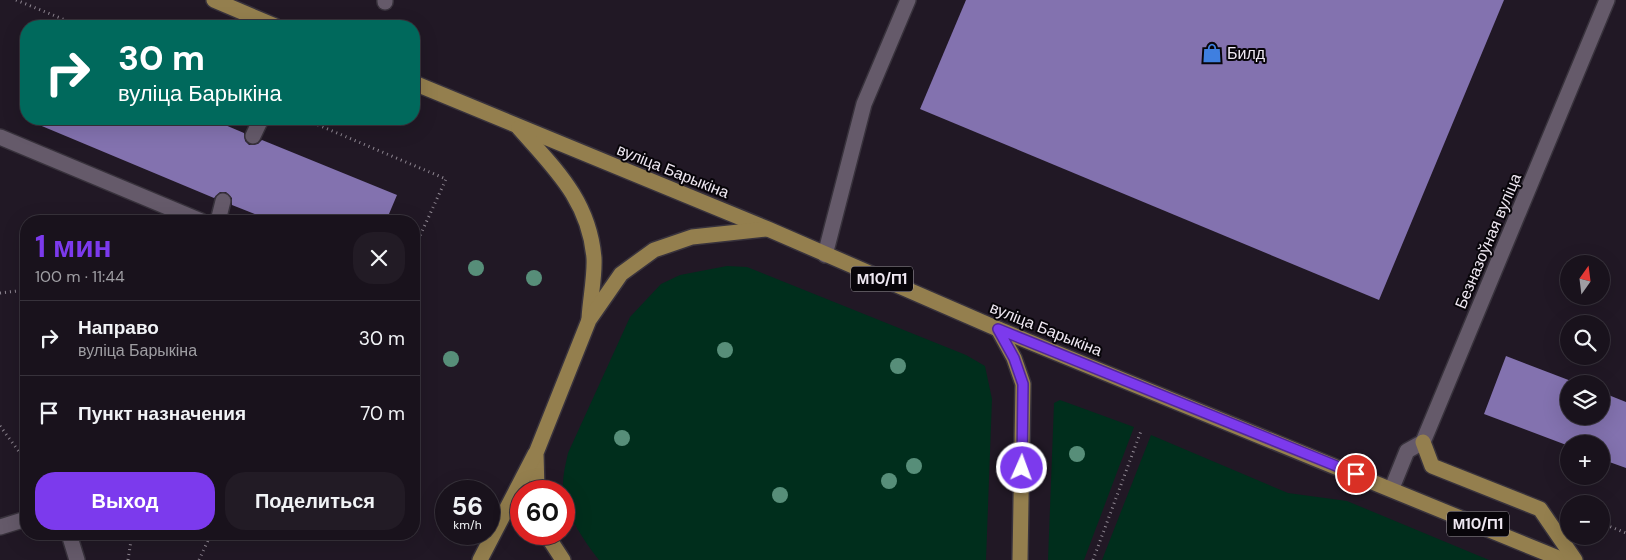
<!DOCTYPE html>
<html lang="ru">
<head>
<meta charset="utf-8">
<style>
	:root { --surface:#19121c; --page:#221b25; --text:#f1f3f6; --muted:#9f9ea3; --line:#37323b; --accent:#7c3aed }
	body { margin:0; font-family:"DM Sans",sans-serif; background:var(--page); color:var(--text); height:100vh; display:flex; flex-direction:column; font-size:19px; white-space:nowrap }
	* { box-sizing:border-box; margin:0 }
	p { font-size:16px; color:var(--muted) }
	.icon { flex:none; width:28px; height:28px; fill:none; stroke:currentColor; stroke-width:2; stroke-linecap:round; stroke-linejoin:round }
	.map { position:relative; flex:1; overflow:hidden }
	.side { position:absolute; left:20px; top:215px; width:400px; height:325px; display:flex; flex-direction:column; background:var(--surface); border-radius:20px; box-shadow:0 5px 20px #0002,0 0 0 1px var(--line) }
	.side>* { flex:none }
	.hud { position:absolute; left:20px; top:20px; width:400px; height:105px; border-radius:20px; box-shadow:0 5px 20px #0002,0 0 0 1px var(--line); background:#00695c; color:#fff; overflow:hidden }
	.needle { width:32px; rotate:14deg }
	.tools { position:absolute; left:1560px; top:255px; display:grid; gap:10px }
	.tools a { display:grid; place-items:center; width:50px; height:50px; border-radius:50%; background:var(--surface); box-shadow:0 5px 20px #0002,0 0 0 1px var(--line); font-size:25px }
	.speed { position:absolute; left:435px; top:480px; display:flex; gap:10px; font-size:25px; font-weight:700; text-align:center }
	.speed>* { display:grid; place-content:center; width:65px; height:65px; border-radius:50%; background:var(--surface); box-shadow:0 5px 20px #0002,0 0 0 1px var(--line); line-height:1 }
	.speed small { font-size:12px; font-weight:400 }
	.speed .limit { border:8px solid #d22; background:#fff; color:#111 }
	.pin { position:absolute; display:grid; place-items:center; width:42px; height:42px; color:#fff; margin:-21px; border:2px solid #fff; border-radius:50%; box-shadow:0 1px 5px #0007 }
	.me { position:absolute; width:55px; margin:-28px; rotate:2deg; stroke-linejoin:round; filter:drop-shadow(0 0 4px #0008) }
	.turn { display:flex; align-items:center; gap:18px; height:105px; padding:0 15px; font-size:22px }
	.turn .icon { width:65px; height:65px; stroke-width:2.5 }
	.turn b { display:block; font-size:35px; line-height:42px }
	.round { display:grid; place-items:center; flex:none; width:52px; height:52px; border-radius:20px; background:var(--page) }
	.headline { display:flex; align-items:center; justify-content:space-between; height:85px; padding:0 15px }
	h1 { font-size:30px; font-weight:700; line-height:38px; color:var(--accent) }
	.cta { display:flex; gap:10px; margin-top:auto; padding:10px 15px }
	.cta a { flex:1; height:58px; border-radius:20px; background:var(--accent); color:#fff; font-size:20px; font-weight:700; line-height:58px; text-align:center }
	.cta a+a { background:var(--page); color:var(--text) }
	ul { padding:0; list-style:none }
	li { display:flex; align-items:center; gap:15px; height:75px; padding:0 15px; border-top:1px solid var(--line) }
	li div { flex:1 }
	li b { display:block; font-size:19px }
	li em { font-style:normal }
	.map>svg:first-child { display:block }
	.green { fill:#002e1c }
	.building { fill:#8372af }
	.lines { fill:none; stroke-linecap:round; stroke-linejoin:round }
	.lane-casing { stroke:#38323c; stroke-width:18 }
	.street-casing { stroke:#38323c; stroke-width:18 }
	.primary-casing { stroke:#38323c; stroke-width:18 }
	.path { stroke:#8f8792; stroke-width:3; stroke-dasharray:1 4; stroke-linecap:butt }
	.lane { stroke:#655a6a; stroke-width:15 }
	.street { stroke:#655a6a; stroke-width:15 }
	.primary { stroke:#947f4e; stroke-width:15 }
	.tree { fill:#578e79 }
	.route-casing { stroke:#51269a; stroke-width:12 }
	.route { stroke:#7c3aed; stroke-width:9 }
	.labels { text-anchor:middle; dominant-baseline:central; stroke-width:4; stroke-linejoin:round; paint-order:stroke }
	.shield { fill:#08050a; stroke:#aaa4ac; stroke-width:1 }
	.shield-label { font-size:15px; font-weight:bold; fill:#efe8f2 }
	.poi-label { font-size:16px; fill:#efe8f2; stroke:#08050a; text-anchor:start }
	.street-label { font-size:16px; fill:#efe8f2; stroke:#08050a }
</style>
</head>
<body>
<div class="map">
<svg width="1626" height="560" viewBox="0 0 1626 560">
	<rect width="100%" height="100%" fill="#211825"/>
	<g class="green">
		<path d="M 727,266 L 747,267 L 966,355 L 985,366 L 992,399 L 986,560 L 599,560 C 586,544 567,516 564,495 C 561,481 565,467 568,453 L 630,317 L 661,284 L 680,275 Z"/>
		<polygon points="1060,400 1134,427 1084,560 1048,560 1054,403"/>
		<polygon points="1151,435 1288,493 1347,501 1489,560 1102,560"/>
	</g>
	<g class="building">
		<polygon points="966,0 1504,0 1379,300 920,109"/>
		<polygon points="25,119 211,119 244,133 245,141 249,145 258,144 262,140 397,195 386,221 272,221 232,205 232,198 226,192 220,192 214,198"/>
		<polygon points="1506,356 1579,384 1569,384 1569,416 1601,416 1601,392 1626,402 1626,468 1601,459 1601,444 1569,444 1569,446 1484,414"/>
	</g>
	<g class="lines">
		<defs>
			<g id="lane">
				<polyline points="385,2 385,0"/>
				<polyline points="253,136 261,119"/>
				<polyline points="0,137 201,221"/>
				<polyline points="218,221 223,201"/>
				<polyline points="825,255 864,104 908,0"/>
				<polyline points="0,527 26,519"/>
				<polyline points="69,534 77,560"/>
			</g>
			<polyline id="street" points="1392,488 1407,451 1423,442 1607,0"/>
			<g id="primary">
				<polyline points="214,0 275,26"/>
				<polyline points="414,83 768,229 998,329 1563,560"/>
				<path d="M 519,128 C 555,169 589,200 594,258 C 595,277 590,299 589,319"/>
				<polyline points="998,329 1014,358 1023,384 1020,560"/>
				<polyline points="1423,442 1432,466 1540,509 1575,560"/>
				<polyline points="537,491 536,453 589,320 621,274 654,250 692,237 766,229"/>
				<polyline points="546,534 563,560"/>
				<polyline points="480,560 535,454"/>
			</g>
		</defs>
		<use href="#lane" class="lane-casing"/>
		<use href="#street" class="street-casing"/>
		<use href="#primary" class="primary-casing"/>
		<g class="path">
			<polyline points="16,0 80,26"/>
			<polyline points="304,119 446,179 414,249"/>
			<polyline points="0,293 26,290"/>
			<polyline points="0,426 26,461"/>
			<polyline points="1601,523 1626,533"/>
			<polyline points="128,560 132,534"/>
			<polyline points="199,560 211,534"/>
			<polyline points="1093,560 1141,431"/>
		</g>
		<use href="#lane" class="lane"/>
		<use href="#street" class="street"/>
		<use href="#primary" class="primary"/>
	</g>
	<g class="tree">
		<circle cx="476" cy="268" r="8"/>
		<circle cx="534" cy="278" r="8"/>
		<circle cx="725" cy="350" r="8"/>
		<circle cx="451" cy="359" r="8"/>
		<circle cx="898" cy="366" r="8"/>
		<circle cx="622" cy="438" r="8"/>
		<circle cx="1077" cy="454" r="8"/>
		<circle cx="914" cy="466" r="8"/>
		<circle cx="889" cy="481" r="8"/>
		<circle cx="780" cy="495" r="8"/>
	</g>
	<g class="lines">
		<defs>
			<polyline id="route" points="1022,468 1023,384 1014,358 998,329 1356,474"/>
		</defs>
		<use href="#route" class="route-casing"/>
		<use href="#route" class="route"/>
	</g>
	<defs>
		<symbol id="shop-bare" viewBox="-9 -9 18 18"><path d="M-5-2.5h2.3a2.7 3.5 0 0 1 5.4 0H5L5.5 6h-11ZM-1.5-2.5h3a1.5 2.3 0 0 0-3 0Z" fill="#3f7fe0" stroke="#08050a" stroke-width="2.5" paint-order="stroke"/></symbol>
	</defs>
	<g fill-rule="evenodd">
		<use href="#shop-bare" x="1198" y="39" width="28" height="28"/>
	</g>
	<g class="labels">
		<g class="shield">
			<rect x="851" y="266.5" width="62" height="25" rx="4"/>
			<rect x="1447" y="511.5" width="62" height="25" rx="4"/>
		</g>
		<g class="shield-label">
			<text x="882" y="279">М10/П1</text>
			<text x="1478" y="524">М10/П1</text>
		</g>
		<g class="poi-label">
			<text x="1227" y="53">Билд</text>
		</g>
		<g class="street-label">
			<text transform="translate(673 171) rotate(22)">вуліца Барыкіна</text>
			<text transform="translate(1488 241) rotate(-67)">Безназоўная вуліца</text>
			<text transform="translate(1046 329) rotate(22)">вуліца Барыкіна</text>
		</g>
	</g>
</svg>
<div class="tools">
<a><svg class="needle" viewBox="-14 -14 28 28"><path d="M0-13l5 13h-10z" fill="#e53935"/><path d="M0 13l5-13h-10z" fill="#9f9ea3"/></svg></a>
<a><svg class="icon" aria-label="search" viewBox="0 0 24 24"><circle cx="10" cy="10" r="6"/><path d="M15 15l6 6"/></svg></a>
<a><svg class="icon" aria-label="layers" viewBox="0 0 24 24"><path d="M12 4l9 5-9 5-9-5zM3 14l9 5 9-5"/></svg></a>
<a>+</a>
<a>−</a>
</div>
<div class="speed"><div>56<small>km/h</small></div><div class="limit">60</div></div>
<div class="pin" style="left:1356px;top:474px;background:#d93025"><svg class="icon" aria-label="arrive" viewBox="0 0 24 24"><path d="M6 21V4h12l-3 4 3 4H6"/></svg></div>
<svg class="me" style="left:1022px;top:468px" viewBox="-20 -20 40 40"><circle r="17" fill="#7c3aed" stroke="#fff" stroke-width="3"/><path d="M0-11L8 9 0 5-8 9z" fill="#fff"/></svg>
<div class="hud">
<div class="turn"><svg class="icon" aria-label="right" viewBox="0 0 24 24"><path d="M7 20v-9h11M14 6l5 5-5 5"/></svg><div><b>30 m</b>вуліца Барыкіна</div></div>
</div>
<section class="side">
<div class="headline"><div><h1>1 мин</h1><p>100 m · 11:44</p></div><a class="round"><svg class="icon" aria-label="close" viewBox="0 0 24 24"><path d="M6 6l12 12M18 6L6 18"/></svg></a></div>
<ul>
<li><svg class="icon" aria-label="right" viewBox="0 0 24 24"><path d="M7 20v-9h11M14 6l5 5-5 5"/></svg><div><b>Направо</b><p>вуліца Барыкіна</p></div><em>30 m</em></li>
<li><svg class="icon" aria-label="arrive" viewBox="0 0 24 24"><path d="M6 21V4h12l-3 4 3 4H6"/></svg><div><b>Пункт назначения</b></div><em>70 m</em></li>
</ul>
<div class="cta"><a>Выход</a><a>Поделиться</a></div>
</section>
</div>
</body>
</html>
